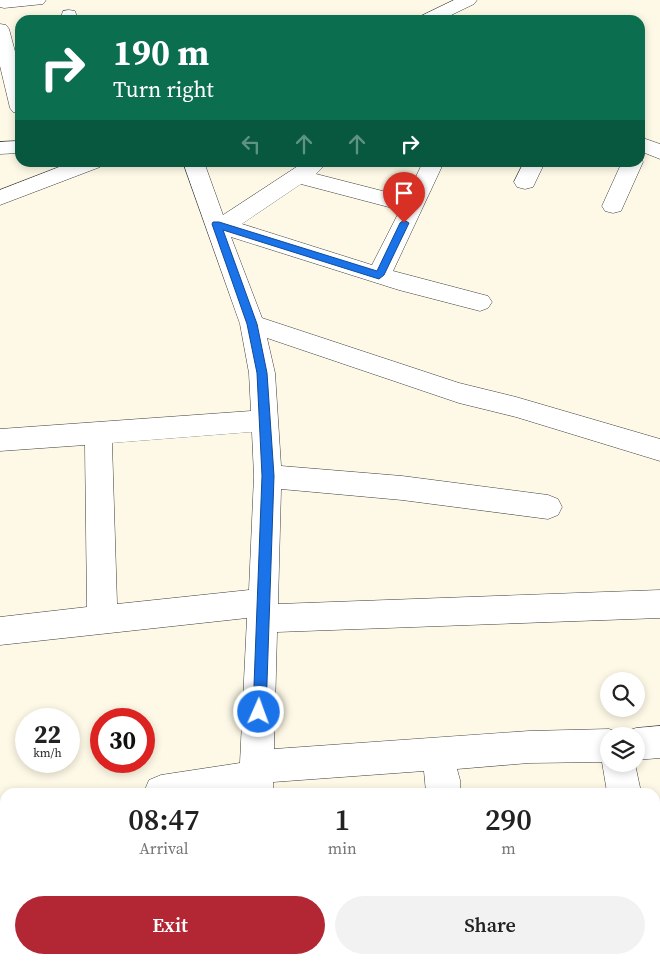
<!DOCTYPE html>
<html lang="en">
<head>
<meta charset="utf-8">
<style>
	:root { --surface:#fff; --page:#f2f2f2; --text:#222; --muted:#767676; --accent:#b32734 }
	body { margin:0; font-family:"Source Serif 4",serif; background:var(--page); color:var(--text); height:100vh; display:flex; flex-direction:column; font-size:19px; white-space:nowrap }
	* { box-sizing:border-box; margin:0 }
	p { font-size:16px; color:var(--muted) }
	.icon { flex:none; width:28px; height:28px; fill:none; stroke:currentColor; stroke-width:2; stroke-linecap:round; stroke-linejoin:round }
	.map { position:relative; flex:1; overflow:hidden }
	.sheet { position:absolute; left:0px; top:788px; width:660px; height:176px; display:flex; flex-direction:column; background:var(--surface); border-radius:15px 15px 0 0; box-shadow:0 2px 8px #0003 }
	.sheet>* { flex:none }
	.top-card { position:absolute; left:15px; top:15px; width:630px; height:152px; border-radius:15px; box-shadow:0 2px 8px #0003; background:#0b6e4f; color:#fff; overflow:hidden }
	.fabs { position:absolute; left:600px; top:672px; display:grid; gap:10px }
	.fabs a { display:grid; place-items:center; width:45px; height:45px; border-radius:50%; background:var(--surface); box-shadow:0 2px 8px #0003; font-size:25px }
	.speed { position:absolute; left:15px; top:708px; display:flex; gap:10px; font-size:25px; font-weight:700; text-align:center }
	.speed>* { display:grid; place-content:center; width:65px; height:65px; border-radius:50%; background:var(--surface); box-shadow:0 2px 8px #0003; line-height:1 }
	.speed small { font-size:12px; font-weight:400 }
	.speed .limit { border:8px solid #d22; background:#fff; color:#111 }
	.pin { position:absolute; display:grid; place-items:center; width:42px; height:42px; color:#fff; margin:-51px -21px; border-radius:50% 50% 50% 0; rotate:-45deg; box-shadow:0 0 5px #0007 }
	.pin .icon { rotate:45deg }
	.me { position:absolute; width:55px; margin:-28px; rotate:2deg; stroke-linejoin:round; filter:drop-shadow(0 0 4px #0008) }
	.turn { display:flex; align-items:center; gap:18px; height:105px; padding:0 15px; font-size:22px }
	.turn .icon { width:65px; height:65px; stroke-width:2.5 }
	.turn b { display:block; font-size:35px; line-height:42px }
	.lanes { display:flex; align-items:center; height:48px; padding:0 15px; background:#0003; justify-content:center; gap:25px; direction:ltr }
	.lanes .off { opacity:.35 }
	.eta { display:flex; justify-content:space-evenly; align-items:center; height:85px; text-align:center }
	.eta b { font-size:30px; font-weight:600; line-height:35px }
	.primary-button { display:flex; gap:10px; margin-top:auto; padding:10px 15px }
	.primary-button a { flex:1; height:58px; border-radius:30px; background:var(--accent); color:#fff; font-size:20px; font-weight:600; line-height:58px; text-align:center }
	.primary-button a+a { background:var(--page); color:var(--text) }
	.map>svg:first-child { display:block }
	.lines { fill:none; stroke-linecap:round; stroke-linejoin:round }
	.minor-casing { stroke:#3c3c3c; stroke-width:1 }
	.minor { fill:#fff; fill-rule:evenodd }
	.route { fill:#1a73e8; stroke:#114b97 }
</style>
</head>
<body>
<div class="map">
<svg width="660" height="963" viewBox="0 0 660 963">
	<rect width="100%" height="100%" fill="#fef9e6"/>
	<g class="lines">
		<defs>
			<g id="minor">
				<polygon points="0,0 46,0 43,4 4,8 0,7"/>
				<polygon points="454,0 477,0 474,4 441,20 418,20 421,16"/>
				<polygon points="69,10 75,11 78,20 60,20 63,11"/>
				<polygon points="0,24 6,25 9,29 20,70 20,114 13,112 10,108 0,66"/>
				<polygon points="640,137 660,144 660,159 640,151"/>
				<polygon points="20,141 20,153 0,154 0,142"/>
				<polygon points="640,157 643,162 621,211 613,213 605,211 602,206 622,162 640,162"/>
				<polygon points="72,162 103,162 100,167 0,205 0,190"/>
				<path d="M 183,162 L 204,162 L 223,215 L 304,162 L 320,162 L 323,167 L 316,174 L 406,197 L 423,162 L 444,162 L 393,271 L 488,296 L 492,302 L 488,308 L 480,311 L 399,290 L 231,237 L 262,318 L 459,383 L 516,397 L 660,439 L 660,461 L 516,417 L 459,403 L 267,338 L 275,373 L 281,466 L 402,476 L 548,495 L 558,499 L 562,507 L 558,515 L 548,519 L 402,500 L 281,489 L 278,604 L 660,590 L 660,618 L 277,632 L 274,749 L 529,731 L 609,729 L 621,733 L 622,736 L 609,736 L 609,764 L 635,764 L 641,792 L 607,792 L 602,762 L 529,763 L 457,769 L 460,780 L 460,792 L 426,792 L 424,771 L 273,782 L 273,792 L 144,792 L 149,780 L 161,775 L 240,763 L 247,618 L 0,645 L 0,617 L 87,607 L 85,445 L 0,451 L 0,429 L 251,411 L 249,373 L 240,324 ZM 301,184 L 400,210 L 372,265 L 242,224 ZM 252,432 L 254,476 L 249,590 L 117,604 L 112,443 Z"/>
				<polygon points="524,162 545,162 533,187 525,189 517,187 514,182"/>
				<polygon points="660,726 660,758 636,760 636,736 623,736 624,732 636,728"/>
				<rect x="655" y="874" width="5" height="36"/>
				<polygon points="655,922 660,924 660,963 641,963 640,959 655,959"/>
				<polygon points="5,944 5,959 45,959 43,963 0,963 0,946"/>
				<polygon points="234,959 272,959 271,963 233,963"/>
				<polygon points="442,959 480,959 481,963 443,963"/>
			</g>
		</defs>
		<use href="#minor" class="minor-casing"/>
		<use href="#minor" class="minor"/>
	</g>
	<polygon class="route" points="404,220 409,223 384,275 379,279 223,230 257,324 267,373 274,476 266,712 264,716 259,718 255,716 253,712 262,476 257,373 247,324 212,224 213,222 219,222 377,271 400,223"/>
</svg>
<div class="fabs">
<a><svg class="icon" aria-label="search" viewBox="0 0 24 24"><circle cx="10" cy="10" r="6"/><path d="M15 15l6 6"/></svg></a>
<a><svg class="icon" aria-label="layers" viewBox="0 0 24 24"><path d="M12 4l9 5-9 5-9-5zM3 14l9 5 9-5"/></svg></a>
</div>
<div class="speed"><div>22<small>km/h</small></div><div class="limit">30</div></div>
<div class="pin" style="left:404px;top:223px;background:#d93025"><svg class="icon" aria-label="arrive" viewBox="0 0 24 24"><path d="M6 21V4h12l-3 4 3 4H6"/></svg></div>
<svg class="me" style="left:259px;top:712px" viewBox="-20 -20 40 40"><circle r="17" fill="#1a73e8" stroke="#fff" stroke-width="3"/><path d="M0-11L8 9 0 5-8 9z" fill="#fff"/></svg>
<div class="top-card">
<div class="turn"><svg class="icon" aria-label="right" viewBox="0 0 24 24"><path d="M7 20v-9h11M14 6l5 5-5 5"/></svg><div><b>190 m</b>Turn right</div></div>
<div class="lanes"><svg class="icon off" aria-label="left" viewBox="0 0 24 24"><path d="M17 20v-9H6M10 6l-5 5 5 5"/></svg><svg class="icon off" aria-label="ahead" viewBox="0 0 24 24"><path d="M12 20V5M6 11l6-6 6 6"/></svg><svg class="icon off" aria-label="ahead" viewBox="0 0 24 24"><path d="M12 20V5M6 11l6-6 6 6"/></svg><svg class="icon" aria-label="right" viewBox="0 0 24 24"><path d="M7 20v-9h11M14 6l5 5-5 5"/></svg></div>
</div>
<section class="sheet">
<div class="eta">
<div><b>08:47</b><p>Arrival</p></div>
<div><b>1</b><p>min</p></div>
<div><b>290</b><p>m</p></div>
</div>
<div class="primary-button"><a>Exit</a><a>Share</a></div>
</section>
</div>
</body>
</html>
